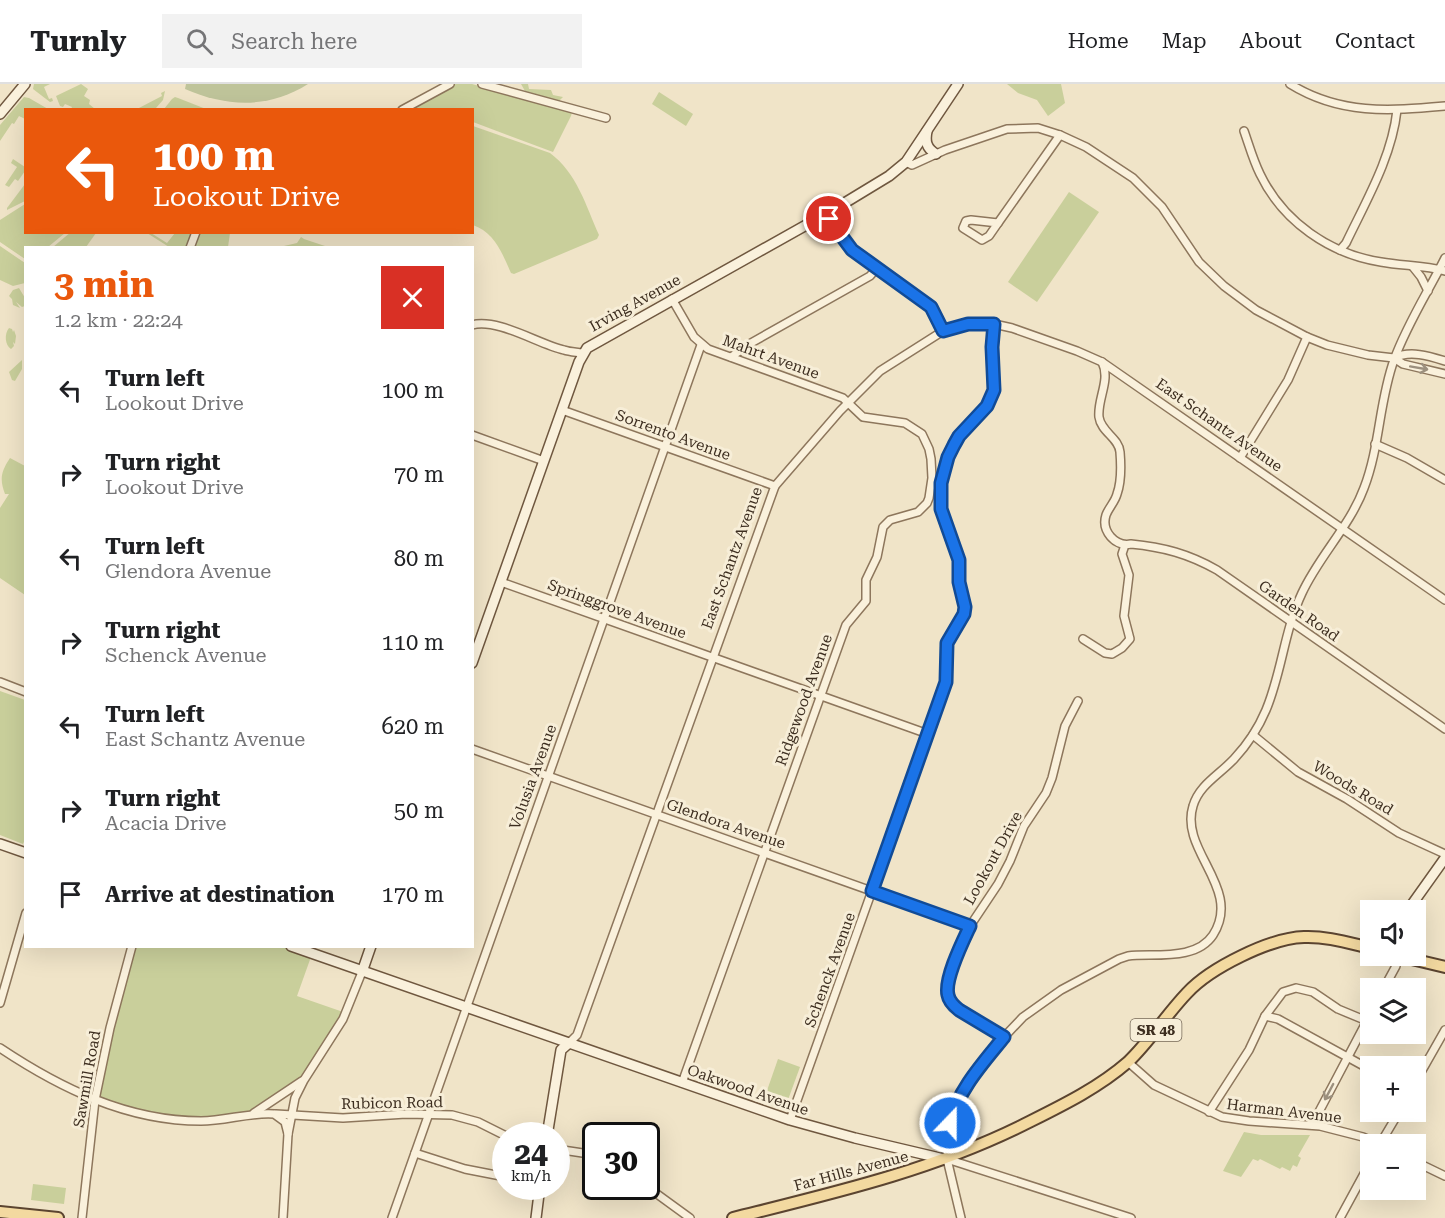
<!DOCTYPE html>
<html lang="en">
<head>
<meta charset="utf-8">
<style>
	:root { --surface:#fff; --page:#f2f2f2; --text:#202124; --muted:#757577; --line:#e0e0e0; --accent:#ea580c }
	body { margin:0; font-family:"Roboto Serif",serif; background:var(--page); color:var(--text); height:100vh; display:flex; flex-direction:column; font-size:22px; white-space:nowrap }
	* { box-sizing:border-box; margin:0 }
	p { font-size:20px; color:var(--muted) }
	.icon { flex:none; width:33px; height:33px; fill:none; stroke:currentColor; stroke-width:2; stroke-linecap:round; stroke-linejoin:round }
	.map { position:relative; flex:1; overflow:hidden }
	.drawer { position:absolute; left:24px; top:162px; width:450px; height:702px; display:flex; flex-direction:column; background:var(--surface); border-radius:0px; box-shadow:0 6px 24px #0002 }
	.drawer>* { flex:none }
	.hud { position:absolute; left:24px; top:24px; width:450px; height:126px; border-radius:0px; box-shadow:0 6px 24px #0002; background:#ea580c; color:#fff; overflow:hidden }
	.controls { position:absolute; left:1360px; top:816px; display:grid; gap:12px }
	.controls a { display:grid; place-items:center; width:66px; height:66px; border-radius:0px; background:var(--surface); box-shadow:0 6px 24px #0002; font-size:30px }
	.speed { position:absolute; left:492px; top:1038px; display:flex; gap:12px; font-size:30px; font-weight:700; text-align:center }
	.speed>* { display:grid; place-content:center; width:78px; height:78px; border-radius:50%; background:var(--surface); box-shadow:0 6px 24px #0002; line-height:1 }
	.speed small { font-size:15px; font-weight:400 }
	.speed .limit { border:3px solid #111; border-radius:9px; background:#fff; color:#111 }
	.pin { position:absolute; display:grid; place-items:center; width:51px; height:51px; color:#fff; margin:-26px; border:3px solid #fff; border-radius:50%; box-shadow:0 2px 6px #0007 }
	.me { position:absolute; width:66px; margin:-33px; rotate:22deg; stroke-linejoin:round; filter:drop-shadow(0 0 4px #0008) }
	.turn { display:flex; align-items:center; gap:21px; height:126px; padding:0 30px; font-size:27px }
	.turn .icon { width:78px; height:78px; stroke-width:2.5 }
	.turn b { display:block; font-size:42px; line-height:51px }
	.round { display:grid; place-items:center; flex:none; width:63px; height:63px; border-radius:0px; background:var(--page) }
	.head { display:flex; align-items:center; justify-content:space-between; height:102px; padding:0 30px }
	h1 { font-size:36px; font-weight:700; line-height:45px; color:var(--accent) }
	ul { padding:0; list-style:none }
	li { display:flex; align-items:center; gap:18px; height:84px; padding:0 30px }
	li div { flex:1 }
	li b { display:block; font-size:22px }
	li em { font-style:normal }
	header { display:flex; align-items:center; gap:36px; box-sizing:border-box; height:84px; padding:0 30px; background:var(--surface); border-bottom:2px solid var(--line) }
	header strong { font-size:28px }
	nav { display:flex; gap:33px; margin-inline-start:auto; font-size:21px }
	.search { width:420px; height:54px; background:var(--page); display:flex; align-items:center; gap:15px; box-sizing:border-box; padding:0 21px; border-radius:0px; color:var(--muted); font-size:22px }
	.map>svg:first-child { display:block }
	.green { fill:#c9cf9b }
	.cemetery { fill:#bfc49a }
	.lines { fill:none; stroke-linecap:round; stroke-linejoin:round }
	.street-casing { stroke:#8d765c; stroke-width:10 }
	.secondary-casing { stroke:#6f573f; stroke-width:12 }
	.primary-casing { stroke:#5b4430; stroke-width:14 }
	.street { stroke:#faf1dc; stroke-width:7 }
	.secondary { stroke:#faf1dc; stroke-width:9 }
	.primary { stroke:#f3d9a0; stroke-width:10 }
	.oneway { stroke:#9c907e }
	.route-casing { stroke:#114b97; stroke-width:15 }
	.route { stroke:#1a73e8; stroke-width:10 }
	.labels { text-anchor:middle; dominant-baseline:central; stroke-width:6; stroke-linejoin:round; paint-order:stroke }
	.shield { fill:#f7eed8; stroke:#756857; stroke-width:1.5 }
	.shield-label { font-size:14px; font-weight:bold; fill:#3d2e20 }
	.street-label { font-size:15px; fill:#3d2e20; stroke:#f7eed8 }
</style>
</head>
<body>
<header>
<strong>Turnly</strong>
<div class="search"><svg class="icon" aria-label="search" viewBox="0 0 24 24"><circle cx="10" cy="10" r="6"/><path d="M15 15l6 6"/></svg>Search here</div>
<nav><a>Home</a><a>Map</a><a>About</a><a>Contact</a></nav>
</header>
<div class="map">
<svg width="1445" height="1134" viewBox="0 0 1445 1134">
	<rect width="100%" height="100%" fill="#f0e4c8"/>
	<g class="green">
		<polygon points="34,0 50,0 44,3 49,15 52,14 53,17 50,18 33,5"/>
		<polygon points="81,0 88,5 84,12 90,16 89,20 95,25 71,25 72,23 65,20 63,23 60,22 56,12"/>
		<polygon points="455,0 472,0 572,28 571,32 553,68 473,38 472,26 408,26"/>
		<polygon points="521,0 528,0 529,5 551,6 553,11 563,13 559,17 525,7"/>
		<polygon points="1007,0 1061,0 1065,19 1048,32 1037,16 1018,9"/>
		<polygon points="165,7 163,16 156,24 137,25 162,12 161,9"/>
		<polygon points="659,8 693,30 686,42 652,20"/>
		<polygon points="24,13 29,14 48,25 26,26 25,35 19,32 14,40 12,39 0,57 0,41"/>
		<polygon points="175,13 178,14 206,25 164,25 172,15"/>
		<path d="M 473,42 L 550,69 C 577,89 586,122 599,151 L 597,155 L 514,190 L 511,189 C 502,169 495,149 473,141 Z"/>
		<polygon points="13,75 25,83 25,87 18,97 15,95 9,103 5,101 17,83 11,79"/>
		<polygon points="25,100 25,117 7,126 7,124"/>
		<polygon points="1069,108 1099,128 1037,218 1008,198"/>
		<polygon points="25,120 26,148 65,149 48,163 26,164 25,175 0,158 0,136"/>
		<polygon points="71,148 96,148 96,149 86,163 53,163"/>
		<polygon points="147,149 151,149 167,159 175,149 192,149 186,164 169,163"/>
		<polygon points="199,149 230,149 228,163 194,164"/>
		<polygon points="301,153 304,155 328,163 284,163 284,162 297,159"/>
		<polygon points="0,162 25,179 25,199 13,202 0,196"/>
		<polygon points="19,204 25,214 25,222 22,223 16,218 20,224 13,221 12,215 9,212 13,206"/>
		<path d="M 9,244 L 12,245 L 13,248 L 14,246 L 16,252 L 15,260 L 13,258 L 14,262 L 11,265 C 5,261 4,250 9,244 Z"/>
		<polygon points="22,276 22,285 15,297 12,296 9,288"/>
		<path d="M 10,374 L 25,382 L 25,511 L 0,494 L 0,424 L 9,410 L 5,410 C 0,396 0,389 10,374 Z"/>
		<polygon points="0,607 25,616 26,753 23,760 0,751"/>
		<polygon points="132,863 291,863 312,870 297,912 346,929 304,996 251,1030 227,1035 178,1036 95,1016"/>
		<polygon points="778,975 800,983 785,1024 763,1018"/>
		<polygon points="1244,1048 1261,1051 1310,1051 1298,1072 1301,1074 1297,1083 1293,1081 1290,1087 1282,1083 1280,1085 1260,1075 1258,1077 1253,1075 1241,1093 1223,1087"/>
		<polygon points="33,1100 66,1104 64,1120 31,1116"/>
	</g>
	<path class="cemetery" d="M 186,0 L 308,0 C 269,25 226,23 185,5 Z"/>
	<g class="lines">
		<defs>
			<g id="street">
				<polyline points="482,0 606,34"/>
				<path d="M 1290,0 C 1340,31 1389,27 1445,22"/>
				<polyline points="402,26 450,0"/>
				<path d="M 1244,47 C 1249,61 1253,76 1260,90 C 1283,138 1330,170 1381,178 C 1402,182 1425,181 1445,187"/>
				<polyline points="906,78 912,81 945,66 1007,45 1038,44 1060,51 1086,63 1133,94 1162,123 1199,178 1224,202 1256,226 1307,253 1327,261 1368,271 1394,274 1403,280 1445,290"/>
				<polyline points="826,130 852,166 931,223 943,247"/>
				<polygon points="971,136 998,139 989,152 982,156 963,144 966,137"/>
				<polyline points="998,139 1060,51"/>
				<polyline points="190,164 196,148"/>
				<path d="M 1340,166 L 1346,159 C 1366,117 1392,73 1397,26"/>
				<polyline points="1413,183 1421,193 1428,207"/>
				<polyline points="672,215 694,253 708,265 843,314 863,333 905,339 922,350 929,365 931,375 932,394 929,414 927,419 918,428 890,436 883,443 877,473 866,496 866,517 846,541 682,999"/>
				<path d="M 472,241 C 498,234 538,260 564,266 C 570,268 576,268 582,269"/>
				<polyline points="731,273 751,259 870,192 877,184"/>
				<path d="M 1394,274 C 1410,266 1429,272 1445,277"/>
				<path d="M 1102,278 C 1111,296 1097,315 1099,333 C 1101,348 1119,354 1120,368 C 1121,380 1121,399 1117,410 C 1115,418 1109,423 1106,431 C 1101,447 1115,463 1131,460 C 1163,463 1189,470 1217,486 L 1445,645"/>
				<polyline points="562,326 775,402"/>
				<polyline points="472,351 544,377"/>
				<polyline points="1375,360 1407,374 1445,396"/>
				<polyline points="1240,374 1288,296 1307,253"/>
				<polyline points="501,498 928,650"/>
				<polyline points="1083,555 1105,569 1112,570 1122,564 1130,555 1124,532 1129,491 1122,470 1125,461"/>
				<polyline points="0,598 26,608"/>
				<polyline points="1253,651 1298,688 1347,715 1399,749 1445,770"/>
				<polyline points="472,665 970,842"/>
				<polyline points="1384,904 1396,882"/>
				<polyline points="0,919 26,829"/>
				<polyline points="1265,932 1278,935 1371,986"/>
				<polyline points="1004,953 954,922 948,912 948,899 970,842 998,800 1010,777 1024,742 1046,709 1052,694 1065,642 1078,617"/>
				<polyline points="569,959 577,951 775,402 840,327 880,287 943,247 968,240 994,240 1012,244 1077,267 1102,278 1445,516"/>
				<path d="M 0,964 C 60,1004 127,1037 201,1037 C 226,1037 250,1028 274,1030 L 285,1038 L 288,1050"/>
				<polyline points="1128,978 1154,1001 1222,1033 1249,1037 1320,1042 1363,1053 1379,1060"/>
				<polyline points="1416,997 1445,946"/>
				<polyline points="1209,1028 1249,966 1265,932 1283,908 1296,904 1313,908 1338,925 1367,937"/>
				<polyline points="254,1029 302,997"/>
				<polyline points="276,1030 343,1034 406,1030 452,1031 478,1038 506,1052"/>
				<polyline points="790,1036 943,608 947,589 947,559 954,546 962,535 965,523 959,498 959,476 941,425 941,399 943,386 954,361 959,352 987,322 992,313 995,298 992,263 994,240"/>
				<polyline points="1312,1041 1371,929"/>
				<polyline points="1380,1060 1399,1028"/>
				<polyline points="556,1065 596,1071"/>
				<polyline points="415,1069 465,1085 506,1093"/>
				<polyline points="947,1075 1131,1134"/>
				<polyline points="1416,1078 1445,1092"/>
				<polyline points="646,1102 690,1134"/>
				<polyline points="82,1134 95,1016 110,944 132,862"/>
				<polyline points="283,1134 288,1050 295,1014 304,996 343,935 362,888"/>
				<polyline points="392,1134 701,261"/>
				<path d="M 961,1134 L 947,1075 L 951,1037 L 955,1024 L 966,1003 L 1004,953 L 1023,933 L 1061,906 L 1119,875 L 1128,872 C 1154,869 1196,877 1213,851 C 1243,804 1179,767 1193,722 C 1199,701 1219,691 1234,675 C 1247,661 1258,645 1266,626 C 1282,588 1284,547 1302,509 C 1319,472 1350,442 1364,404 C 1380,363 1379,317 1394,276 C 1407,240 1428,208 1445,174"/>
				<polyline points="1340,1134 1371,1077"/>
			</g>
			<g id="secondary">
				<polyline points="0,30 25,0"/>
				<path d="M 927,47 C 925,57 926,64 936,70"/>
				<polyline points="472,579 579,278 587,264 833,126 889,92 906,78 958,0"/>
				<polyline points="0,760 26,769"/>
				<polyline points="1408,826 1445,774"/>
				<polyline points="291,862 790,1036 855,1054 944,1075"/>
				<polyline points="362,888 371,862"/>
				<polyline points="547,1052 561,966 569,959"/>
				<polyline points="536,1134 540,1102"/>
			</g>
			<g id="primary">
				<polyline points="1399,872 1445,883"/>
				<polyline points="0,1128 58,1134"/>
				<path d="M 733,1134 C 833,1109 930,1087 1023,1041 C 1059,1023 1097,1005 1128,978 C 1150,957 1166,931 1187,909 C 1210,884 1270,854 1304,853 C 1326,852 1349,859 1371,864"/>
			</g>
		</defs>
		<use href="#street" class="street-casing"/>
		<use href="#secondary" class="secondary-casing"/>
		<use href="#primary" class="primary-casing"/>
		<use href="#street" class="street"/>
		<use href="#secondary" class="secondary"/>
		<use href="#primary" class="primary"/>
	</g>
	<defs><path id="oneway-shaft" d="M-6 0H5M1.5-3L5.5 0L1.5 3" fill="none" stroke-width="1.6" stroke-linecap="round" stroke-linejoin="round" transform="scale(1.5)"/></defs>
	<g class="oneway">
		<use href="#oneway-shaft" transform="translate(1419 284) rotate(10)"/>
		<use href="#oneway-shaft" transform="translate(1329 1008) rotate(118)"/>
	</g>
	<g class="lines">
		<defs>
			<path id="route" d="M 829,135 L 852,166 L 931,223 L 943,247 L 968,240 L 994,240 L 992,263 L 994,306 L 987,322 L 959,352 L 954,361 L 948,373 L 941,399 L 941,425 L 959,476 L 959,498 L 965,523 L 964,530 L 947,559 L 946,598 L 872,807 L 970,842 C 963,857 944,895 948,911 C 949,917 954,922 959,926 L 1004,953 C 983,979 958,1006 950,1039"/>
		</defs>
		<use href="#route" class="route-casing"/>
		<use href="#route" class="route"/>
	</g>
	<g class="labels">
		<rect class="shield" x="1130.5" y="935" width="51" height="22" rx="4.5"/>
		<g class="shield-label">
			<text x="1156" y="946">SR 48</text>
		</g>
		<g class="street-label">
			<text transform="translate(635 219) rotate(-29)">Irving Avenue</text>
			<text transform="translate(771 273) rotate(20)">Mahrt Avenue</text>
			<text transform="translate(1219 341) rotate(35)">East Schantz Avenue</text>
			<text transform="translate(673 351) rotate(20)">Sorrento Avenue</text>
			<text transform="translate(732 474) rotate(-70)">East Schantz Avenue</text>
			<text transform="translate(617 525) rotate(20)">Springgrove Avenue</text>
			<text transform="translate(1299 527) rotate(35)">Garden Road</text>
			<text transform="translate(804 616) rotate(-70)">Ridgewood Avenue</text>
			<text transform="translate(533 693) rotate(-70)">Volusia Avenue</text>
			<text transform="translate(1353 704) rotate(31)">Woods Road</text>
			<text transform="translate(726 740) rotate(19)">Glendora Avenue</text>
			<text transform="translate(993 774) rotate(-61)">Lookout Drive</text>
			<text transform="translate(830 886) rotate(-70)">Schenck Avenue</text>
			<text transform="translate(87 995) rotate(-80)">Sawmill Road</text>
			<text transform="translate(748 1006) rotate(19)">Oakwood Avenue</text>
			<text transform="translate(392 1019) rotate(-1)">Rubicon Road</text>
			<text transform="translate(1284 1027) rotate(7)">Harman Avenue</text>
			<text transform="translate(851 1087) rotate(-15)">Far Hills Avenue</text>
		</g>
	</g>
</svg>
<div class="controls">
<a><svg class="icon" aria-label="sound" viewBox="0 0 24 24"><path d="M4 9h4l5-4v14l-5-4H4zM17 9q2 3 0 6"/></svg></a>
<a><svg class="icon" aria-label="layers" viewBox="0 0 24 24"><path d="M12 4l9 5-9 5-9-5zM3 14l9 5 9-5"/></svg></a>
<a>+</a>
<a>−</a>
</div>
<div class="speed"><div>24<small>km/h</small></div><div class="limit">30</div></div>
<div class="pin" style="left:829px;top:135px;background:#d93025"><svg class="icon" aria-label="arrive" viewBox="0 0 24 24"><path d="M6 21V4h12l-3 4 3 4H6"/></svg></div>
<svg class="me" style="left:950px;top:1039px" viewBox="-20 -20 40 40"><circle r="17" fill="#1a73e8" stroke="#fff" stroke-width="3"/><path d="M0-11L8 9 0 5-8 9z" fill="#fff"/></svg>
<div class="hud">
<div class="turn"><svg class="icon" aria-label="left" viewBox="0 0 24 24"><path d="M17 20v-9H6M10 6l-5 5 5 5"/></svg><div><b>100 m</b>Lookout Drive</div></div>
</div>
<section class="drawer">
<div class="head"><div><h1>3 min</h1><p>1.2 km · 22:24</p></div><a class="round" style="background:#d93025;color:#fff"><svg class="icon" aria-label="close" viewBox="0 0 24 24"><path d="M6 6l12 12M18 6L6 18"/></svg></a></div>
<ul>
<li><svg class="icon" aria-label="left" viewBox="0 0 24 24"><path d="M17 20v-9H6M10 6l-5 5 5 5"/></svg><div><b>Turn left</b><p>Lookout Drive</p></div><em>100 m</em></li>
<li><svg class="icon" aria-label="right" viewBox="0 0 24 24"><path d="M7 20v-9h11M14 6l5 5-5 5"/></svg><div><b>Turn right</b><p>Lookout Drive</p></div><em>70 m</em></li>
<li><svg class="icon" aria-label="left" viewBox="0 0 24 24"><path d="M17 20v-9H6M10 6l-5 5 5 5"/></svg><div><b>Turn left</b><p>Glendora Avenue</p></div><em>80 m</em></li>
<li><svg class="icon" aria-label="right" viewBox="0 0 24 24"><path d="M7 20v-9h11M14 6l5 5-5 5"/></svg><div><b>Turn right</b><p>Schenck Avenue</p></div><em>110 m</em></li>
<li><svg class="icon" aria-label="left" viewBox="0 0 24 24"><path d="M17 20v-9H6M10 6l-5 5 5 5"/></svg><div><b>Turn left</b><p>East Schantz Avenue</p></div><em>620 m</em></li>
<li><svg class="icon" aria-label="right" viewBox="0 0 24 24"><path d="M7 20v-9h11M14 6l5 5-5 5"/></svg><div><b>Turn right</b><p>Acacia Drive</p></div><em>50 m</em></li>
<li><svg class="icon" aria-label="arrive" viewBox="0 0 24 24"><path d="M6 21V4h12l-3 4 3 4H6"/></svg><div><b>Arrive at destination</b></div><em>170 m</em></li>
</ul>
</section>
</div>
</body>
</html>
